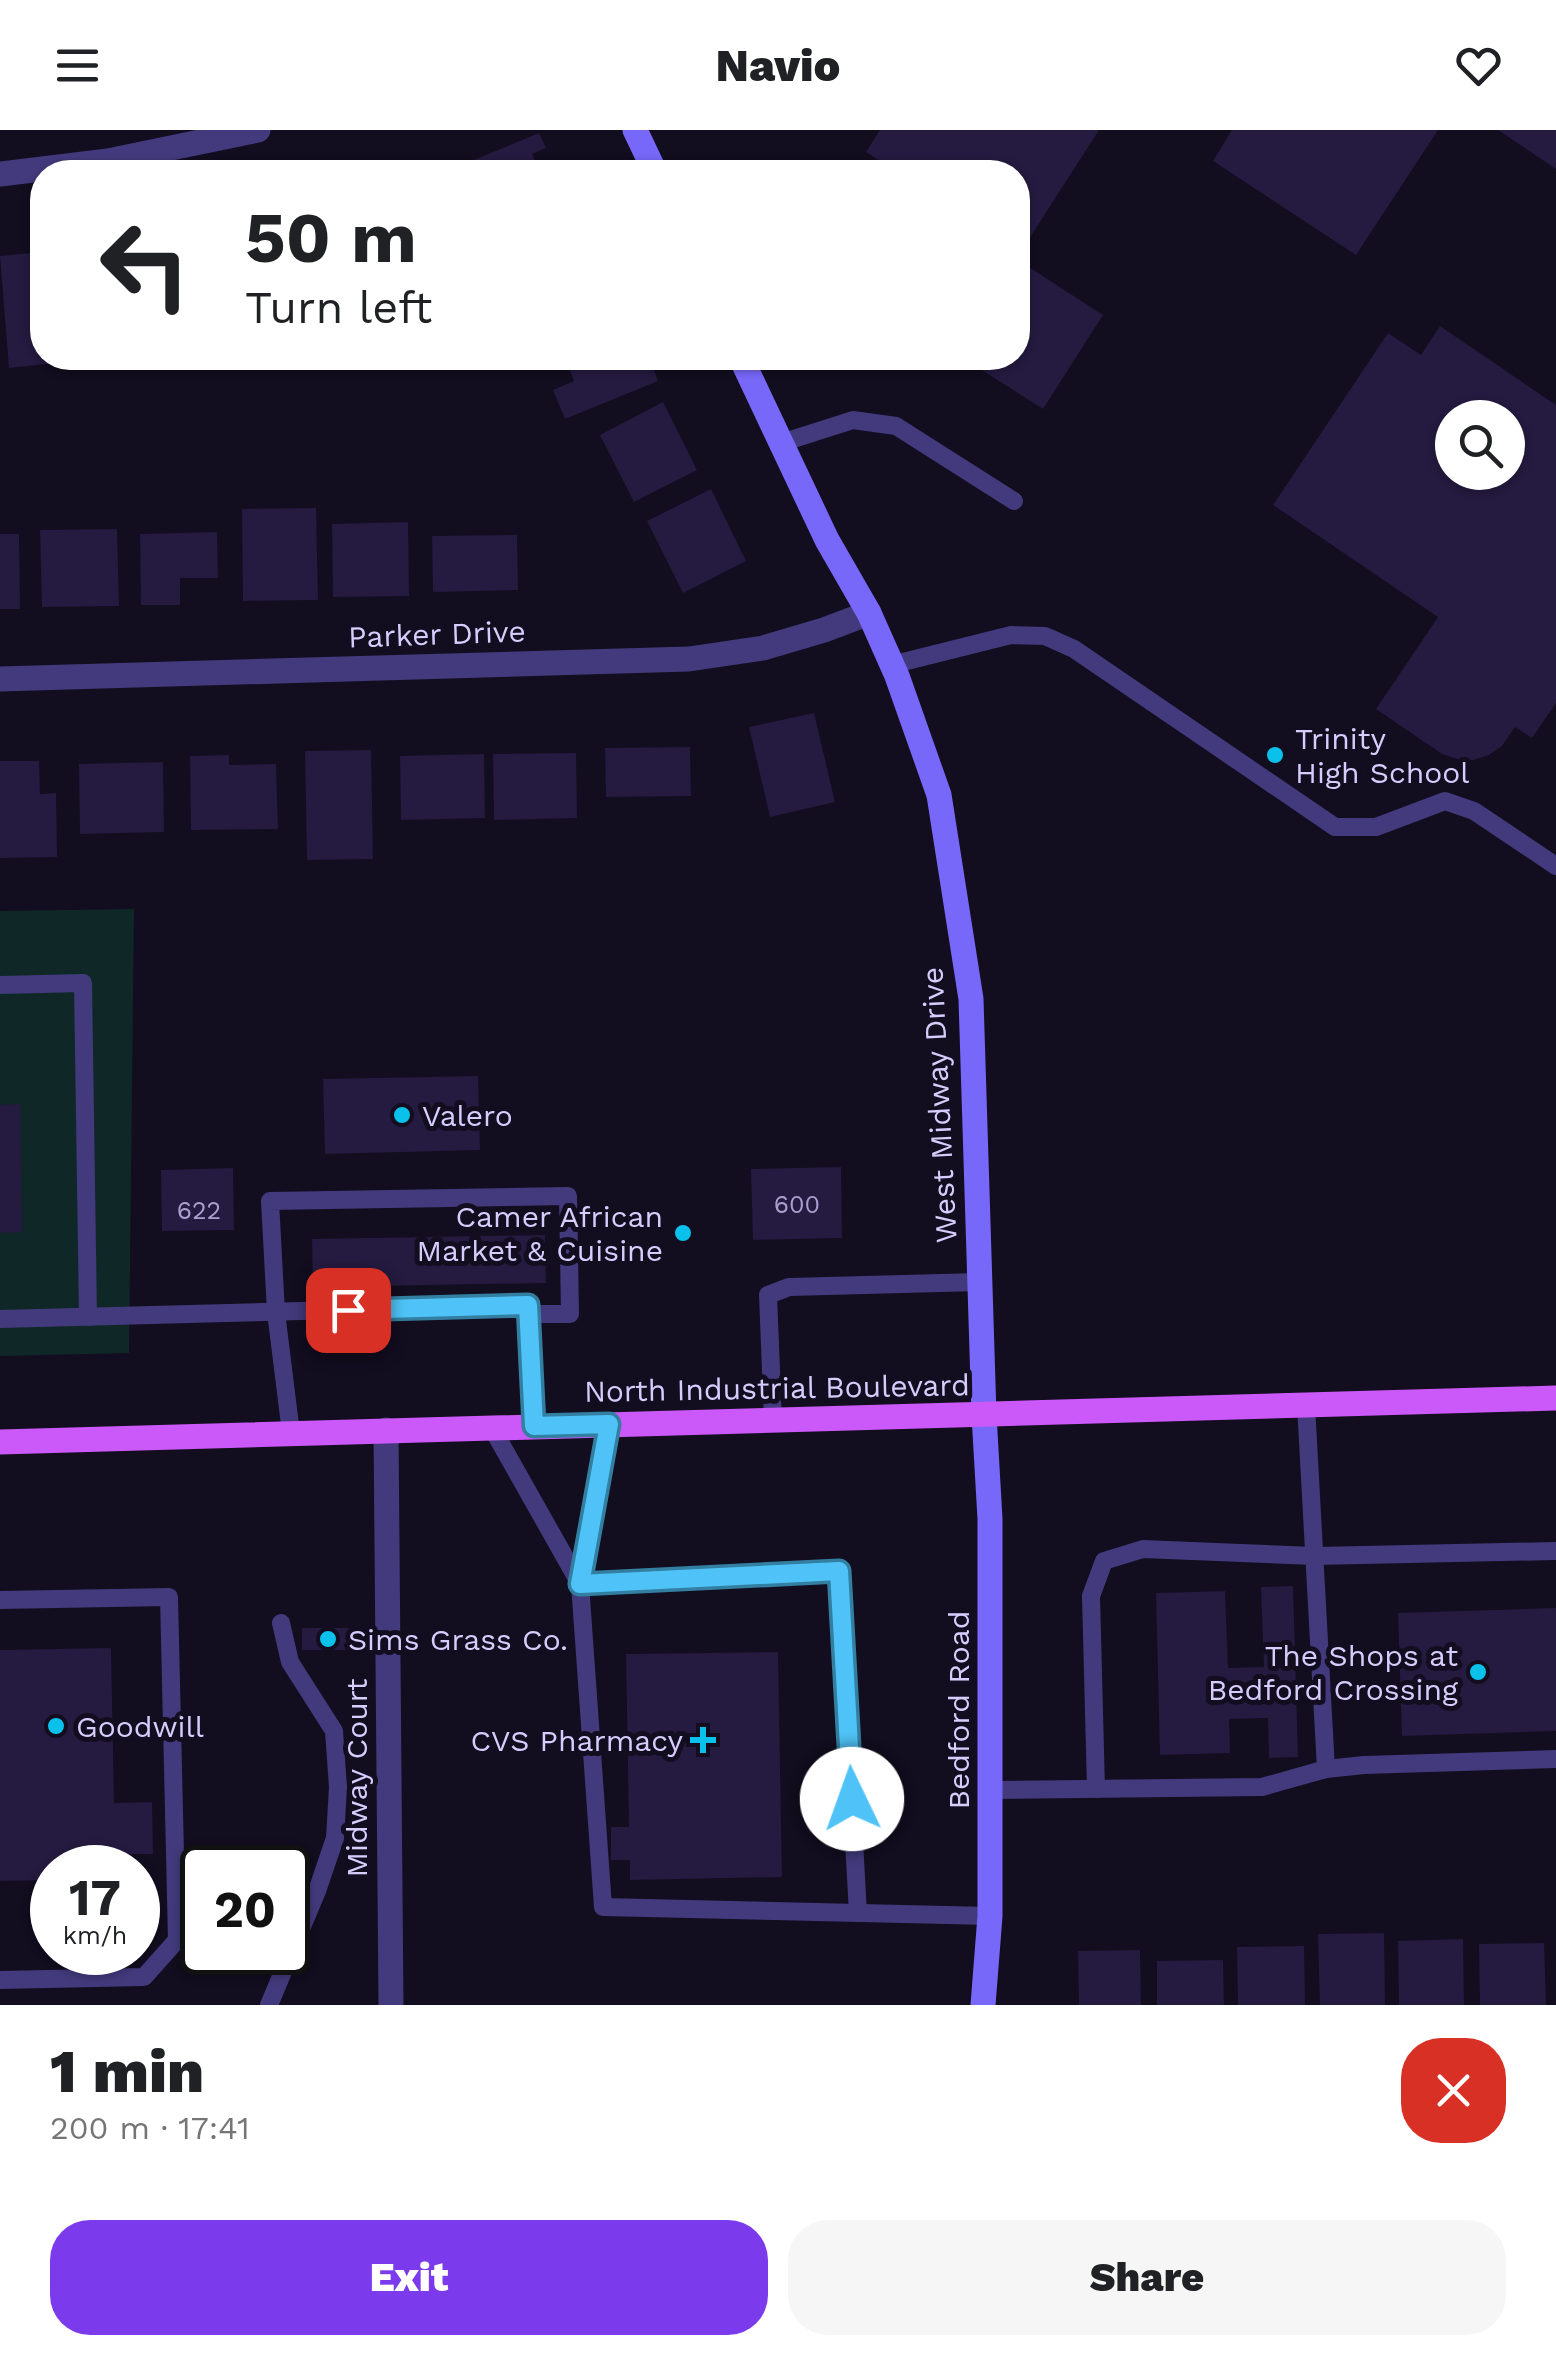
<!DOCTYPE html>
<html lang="en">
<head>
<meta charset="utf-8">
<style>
	:root { --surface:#fff; --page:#f6f6f6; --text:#202124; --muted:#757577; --accent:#7c3aed }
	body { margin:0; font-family:"Work Sans",sans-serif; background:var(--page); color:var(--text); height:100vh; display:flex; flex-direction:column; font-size:38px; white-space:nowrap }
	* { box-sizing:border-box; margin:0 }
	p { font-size:32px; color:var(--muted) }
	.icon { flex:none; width:55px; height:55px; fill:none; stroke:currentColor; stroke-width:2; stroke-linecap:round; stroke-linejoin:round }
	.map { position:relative; height:1875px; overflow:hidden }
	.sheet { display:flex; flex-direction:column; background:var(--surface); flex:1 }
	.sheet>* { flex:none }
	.top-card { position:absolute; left:30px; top:30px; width:1000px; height:210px; border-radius:40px; box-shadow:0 2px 8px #0004; background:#fff; color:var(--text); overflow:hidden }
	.fabs { position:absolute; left:1435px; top:270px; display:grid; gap:20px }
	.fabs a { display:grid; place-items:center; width:90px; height:90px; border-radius:50%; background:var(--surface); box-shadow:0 2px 8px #0004; font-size:50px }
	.speed { position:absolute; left:30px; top:1715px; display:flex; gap:20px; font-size:50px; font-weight:700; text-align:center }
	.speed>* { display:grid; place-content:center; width:130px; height:130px; border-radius:50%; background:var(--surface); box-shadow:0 2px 8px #0004; line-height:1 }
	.speed small { font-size:25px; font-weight:400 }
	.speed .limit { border:5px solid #111; border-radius:15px; background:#fff; color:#111 }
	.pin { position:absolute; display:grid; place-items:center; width:85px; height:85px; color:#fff; margin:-42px; border-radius:20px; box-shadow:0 5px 15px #0006 }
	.me { position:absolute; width:110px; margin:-55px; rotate:357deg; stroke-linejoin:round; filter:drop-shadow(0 0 8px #0008) }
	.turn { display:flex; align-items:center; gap:35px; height:210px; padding:0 50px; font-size:45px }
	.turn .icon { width:130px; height:130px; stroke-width:2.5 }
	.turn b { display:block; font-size:70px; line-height:85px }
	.round { display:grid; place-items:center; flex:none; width:105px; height:105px; border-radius:40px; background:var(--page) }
	.headline { display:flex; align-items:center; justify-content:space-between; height:170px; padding:0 50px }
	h1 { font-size:60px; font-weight:800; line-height:75px }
	.primary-button { display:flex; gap:20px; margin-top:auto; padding:20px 50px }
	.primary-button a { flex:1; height:115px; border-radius:40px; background:var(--accent); color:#fff; font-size:40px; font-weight:800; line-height:115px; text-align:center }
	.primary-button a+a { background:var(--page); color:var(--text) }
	header { display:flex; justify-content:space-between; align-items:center; height:130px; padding:0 50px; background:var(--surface); font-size:45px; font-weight:800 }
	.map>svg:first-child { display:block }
	.green { fill:#102728 }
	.building { fill:#251a3f; fill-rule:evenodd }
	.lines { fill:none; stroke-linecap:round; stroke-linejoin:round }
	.lane { stroke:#423a7c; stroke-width:18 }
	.street { stroke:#423a7c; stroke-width:25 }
	.secondary { stroke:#7868f9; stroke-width:25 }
	.primary { stroke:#cb58f8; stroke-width:25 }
	.route-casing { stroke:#337fa1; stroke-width:25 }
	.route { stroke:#4fc3f7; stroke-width:18 }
	.poi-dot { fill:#0ac1ec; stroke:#120d1f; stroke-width:4 }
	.labels { text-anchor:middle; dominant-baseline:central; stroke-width:10; stroke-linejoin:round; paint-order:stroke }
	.number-label { font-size:25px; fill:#aaa0ce }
	.street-label { font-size:30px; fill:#d7cdfd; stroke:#120d1f }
	.poi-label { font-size:30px; fill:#d7cdfd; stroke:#120d1f; text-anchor:start }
</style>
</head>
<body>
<header><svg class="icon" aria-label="menu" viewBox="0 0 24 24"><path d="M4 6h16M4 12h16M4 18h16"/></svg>Navio<svg class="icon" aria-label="heart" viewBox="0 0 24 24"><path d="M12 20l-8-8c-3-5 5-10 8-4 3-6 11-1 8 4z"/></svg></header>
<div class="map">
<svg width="1556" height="1875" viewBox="0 0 1556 1875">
	<rect width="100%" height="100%" fill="#120d1f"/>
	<polygon class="green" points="134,779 129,1223 0,1226 0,781"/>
	<g class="building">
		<polygon points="880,0 1099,0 1018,126 1018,42 946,42 935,35 931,42 897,42 866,22"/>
		<polygon points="1232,0 1438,0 1356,125 1213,31"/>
		<polygon points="1498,0 1556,0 1556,39"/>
		<polygon points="539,3 546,18 532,24 540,42 445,42"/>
		<polygon points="42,122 42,228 75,228 75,231 9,238 0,126"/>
		<polygon points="1018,130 1103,185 1043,279 963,228 1018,228"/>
		<path d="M 1440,196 L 1556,275 L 1556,573 L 1532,608 L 1515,597 L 1502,616 L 1489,625 L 1473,630 L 1457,629 L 1442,624 L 1376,579 L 1438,487 L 1273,375 L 1388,203 L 1421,225 ZM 1452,288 L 1508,288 L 1508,342 L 1452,342 Z"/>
		<polygon points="565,228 649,228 658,251 565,289 553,260 574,251"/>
		<polygon points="663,272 697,340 634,372 600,305"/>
		<polygon points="711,359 746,431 683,463 647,391"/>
		<polygon points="316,378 318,470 243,471 242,379"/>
		<polygon points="408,392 409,466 333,467 332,394"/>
		<polygon points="117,399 119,476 42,477 40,400"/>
		<polygon points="217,402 218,448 180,448 180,475 141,475 140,404"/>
		<polygon points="0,404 19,404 20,479 0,479"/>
		<polygon points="517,405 518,460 433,462 432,406"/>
		<polygon points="814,583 835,672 770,687 749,597"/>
		<polygon points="690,617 691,666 606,667 605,618"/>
		<polygon points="371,620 373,729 307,730 305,621"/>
		<polygon points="576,623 577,688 494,690 493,624"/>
		<polygon points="484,624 485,688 401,690 400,626"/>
		<polygon points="229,625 229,635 276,634 278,699 191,700 190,626"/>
		<polygon points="0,631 39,631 40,664 56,663 57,727 0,728"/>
		<polygon points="163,632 164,702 80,704 79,634"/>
		<polygon points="478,946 480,1020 325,1024 323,949"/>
		<polygon points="20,974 22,1102 0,1103 0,975"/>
		<polygon points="841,1037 842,1108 753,1110 751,1039"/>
		<polygon points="233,1038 234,1100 162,1101 161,1040"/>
		<polygon points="545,1105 546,1153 313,1157 312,1109"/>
		<polygon points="1293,1456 1298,1627 1269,1628 1268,1588 1229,1589 1230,1623 1160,1625 1156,1463 1225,1461 1228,1538 1264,1537 1261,1457"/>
		<polygon points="1556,1478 1556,1601 1402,1606 1398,1483"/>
		<rect x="302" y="1498" width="52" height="22"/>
		<polygon points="111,1518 114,1673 152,1672 153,1724 112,1724 112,1738 52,1738 52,1750 0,1751 0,1520"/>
		<polygon points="778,1522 782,1747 630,1750 630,1730 611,1730 611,1697 629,1697 626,1524"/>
		<polygon points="1384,1803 1385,1875 1320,1875 1318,1804"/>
		<polygon points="1463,1809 1464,1875 1399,1875 1398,1811"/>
		<polygon points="1544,1813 1546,1875 1480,1875 1479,1814"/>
		<polygon points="1304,1816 1305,1875 1238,1875 1237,1817"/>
		<polygon points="1140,1820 1141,1875 1079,1875 1078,1821"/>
		<polygon points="1223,1830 1224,1875 1157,1875 1157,1831"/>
	</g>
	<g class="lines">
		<g class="lane">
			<polyline points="781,313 853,290 896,296 1014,371"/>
			<polyline points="891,535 1011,505 1045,506 1074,519 1335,697 1376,697 1445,671 1474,681 1556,736"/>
			<polyline points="0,855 83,853 88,1187"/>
			<polyline points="0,1189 529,1175 534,1296"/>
			<polyline points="1306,1275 1326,1639"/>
			<polyline points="773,1290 768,1165 789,1157 979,1152"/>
			<polyline points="609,1294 580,1454 603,1777 990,1786"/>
			<polyline points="492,1298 580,1454"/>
			<polyline points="291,1303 276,1182 270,1071 568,1066 570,1184 529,1184"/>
			<polyline points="580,1454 839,1441 858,1783"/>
			<polyline points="0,1470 169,1467 177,1810 144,1847 0,1850"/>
			<polyline points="1096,1659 1091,1466 1104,1431 1143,1419 1315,1426 1556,1421"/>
			<polyline points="990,1660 1262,1657 1326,1639 1364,1635 1556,1629"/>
			<polyline points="269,1875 317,1761 335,1708 338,1657 334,1601 290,1532 281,1493"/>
		</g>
		<g class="street">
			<polyline points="0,44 108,31 258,0"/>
			<polyline points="0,549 689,529 763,518 824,500 869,483"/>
			<polyline points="386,1300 391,1875"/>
		</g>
		<g class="secondary">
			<polyline points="635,0 655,42"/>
			<polyline points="741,228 827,410 869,483 897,546 939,665 971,869 984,1285 990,1389 990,1786 983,1875"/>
		</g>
		<polyline class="primary" points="0,1312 1556,1268"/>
	</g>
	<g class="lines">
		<defs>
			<polyline id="route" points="348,1180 528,1175 534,1296 609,1294 580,1454 839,1441 852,1669"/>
		</defs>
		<use href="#route" class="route-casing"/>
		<use href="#route" class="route"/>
	</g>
	<g class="poi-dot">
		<circle cx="1275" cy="625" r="10"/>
		<circle cx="402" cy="985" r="10"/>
		<circle cx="683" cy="1103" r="10"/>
		<circle cx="328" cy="1509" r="10"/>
		<circle cx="1478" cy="1542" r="10"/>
		<circle cx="56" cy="1596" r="10"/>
		<path d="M698 1595h10v10h10v10h-10v10h-10v-10h-10v-10h10z"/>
	</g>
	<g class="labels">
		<g class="number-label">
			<text x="797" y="1074">600</text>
			<text x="199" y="1080">622</text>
		</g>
		<g class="street-label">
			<text transform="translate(437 504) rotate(-2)">Parker Drive</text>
			<text transform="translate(939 975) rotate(-93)">West Midway Drive</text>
			<text transform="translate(777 1258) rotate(-1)">North Industrial Boulevard</text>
			<text transform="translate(958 1580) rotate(-90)">Bedford Road</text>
			<text transform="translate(356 1648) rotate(-90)">Midway Court</text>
		</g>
		<g class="poi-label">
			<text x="1295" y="608">Trinity<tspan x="1295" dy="34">High School</tspan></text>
			<text x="422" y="985">Valero</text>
			<text x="663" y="1086" text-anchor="end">Camer African<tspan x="663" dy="34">Market &amp; Cuisine</tspan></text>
			<text x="348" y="1509">Sims Grass Co.</text>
			<text x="1458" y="1525" text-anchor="end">The Shops at<tspan x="1458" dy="34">Bedford Crossing</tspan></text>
			<text x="76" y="1596">Goodwill</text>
			<text x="683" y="1610" text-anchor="end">CVS Pharmacy</text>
		</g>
	</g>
</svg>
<div class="fabs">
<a><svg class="icon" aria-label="search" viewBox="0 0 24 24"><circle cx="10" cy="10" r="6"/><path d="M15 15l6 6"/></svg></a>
</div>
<div class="speed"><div>17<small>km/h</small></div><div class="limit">20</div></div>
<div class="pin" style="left:348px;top:1180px;background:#d93025"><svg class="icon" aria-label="arrive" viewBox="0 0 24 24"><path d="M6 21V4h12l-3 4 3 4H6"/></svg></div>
<svg class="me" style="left:852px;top:1669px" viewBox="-20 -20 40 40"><circle r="19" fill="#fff"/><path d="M0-13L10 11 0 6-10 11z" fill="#4fc3f7"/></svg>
<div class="top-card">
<div class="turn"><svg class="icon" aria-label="left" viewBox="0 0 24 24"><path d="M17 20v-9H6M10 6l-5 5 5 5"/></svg><div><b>50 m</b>Turn left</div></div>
</div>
</div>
<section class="sheet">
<div class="headline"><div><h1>1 min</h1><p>200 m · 17:41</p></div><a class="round" style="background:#d93025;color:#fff"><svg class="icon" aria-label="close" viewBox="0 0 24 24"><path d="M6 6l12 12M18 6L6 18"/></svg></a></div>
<div class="primary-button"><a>Exit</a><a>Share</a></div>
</section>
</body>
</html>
